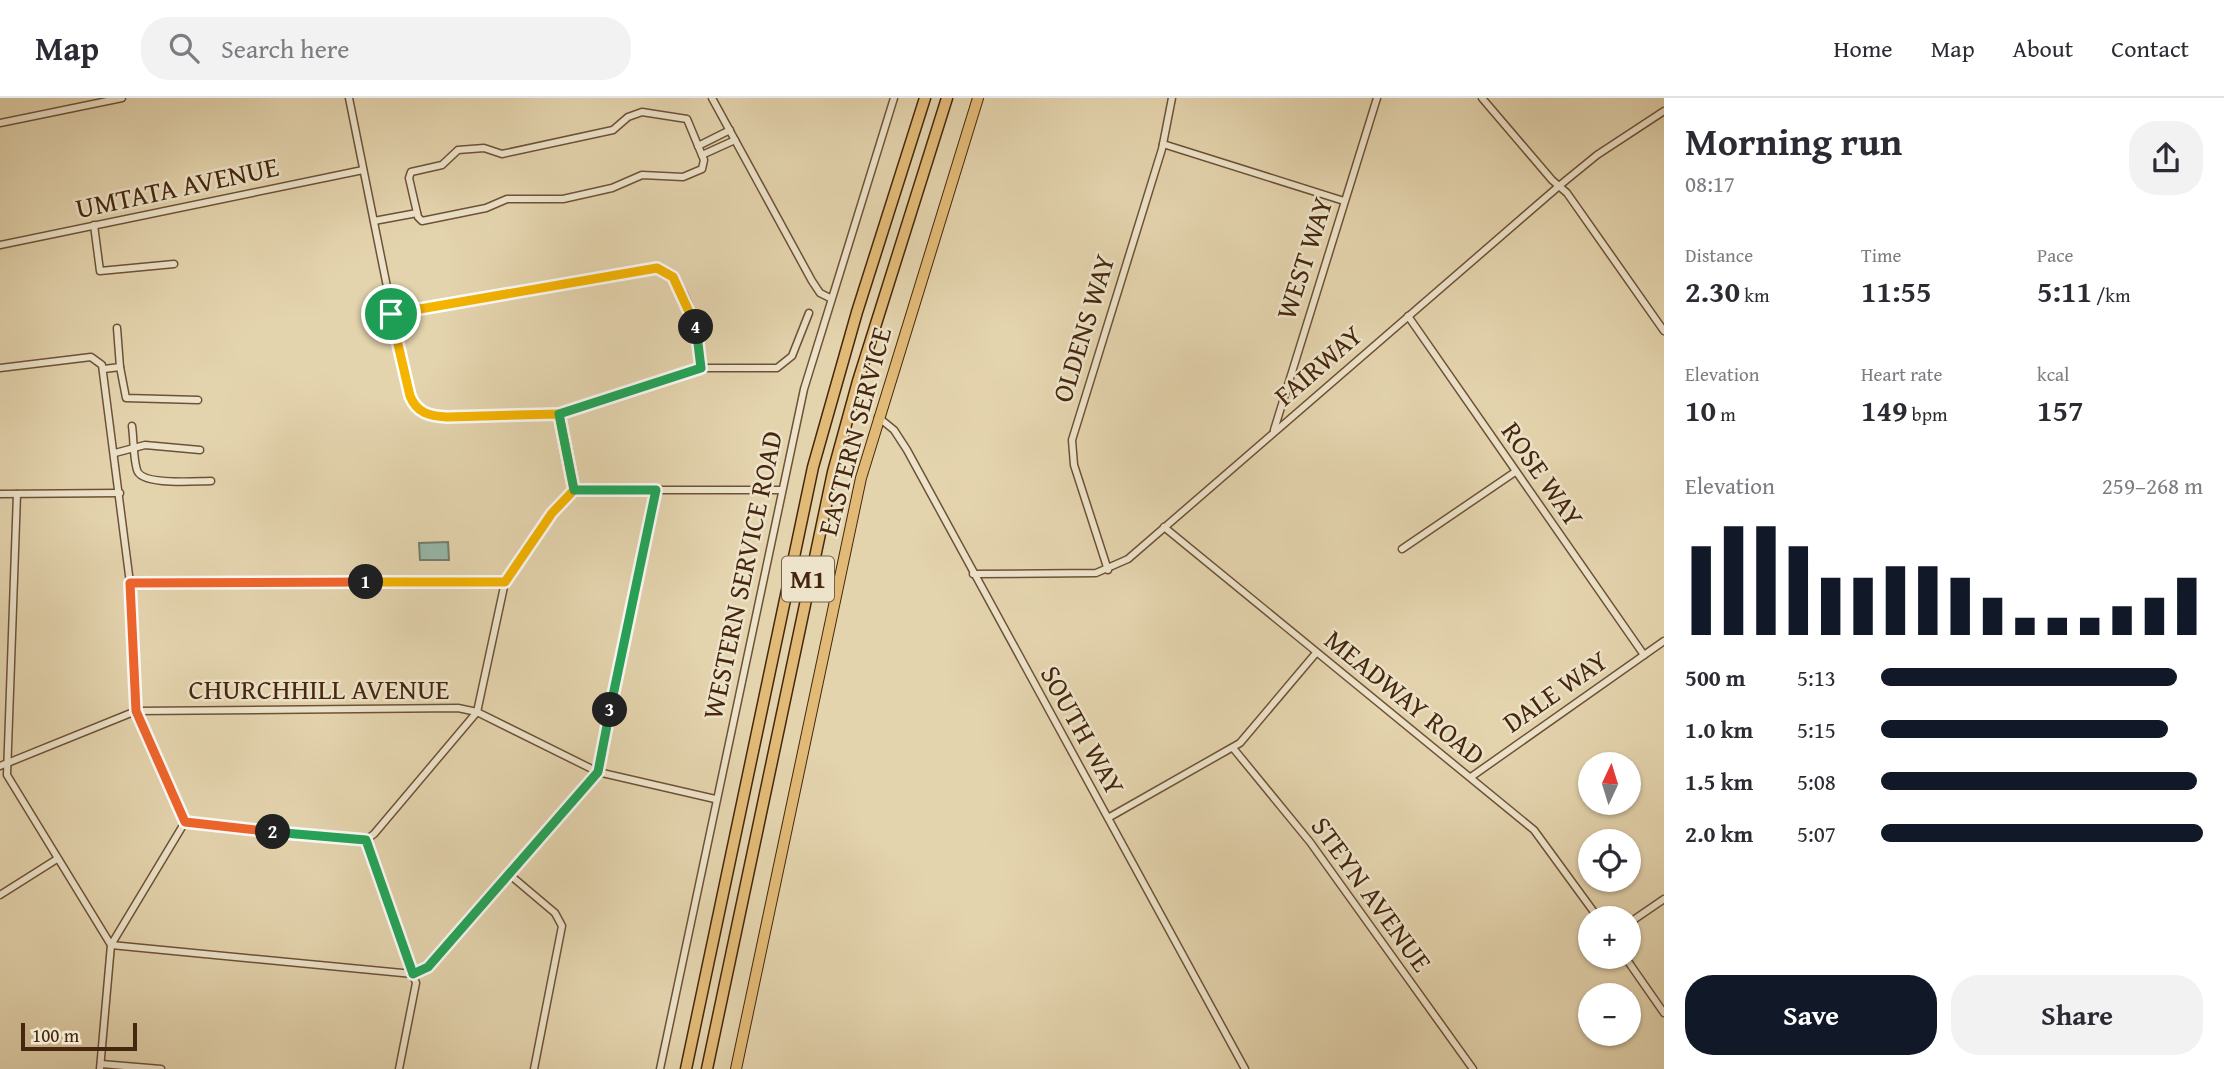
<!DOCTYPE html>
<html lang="en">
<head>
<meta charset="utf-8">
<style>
  body { margin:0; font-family:"Gentium Book Plus",serif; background:#f2f2f3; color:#2b2b33; height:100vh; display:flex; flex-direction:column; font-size:26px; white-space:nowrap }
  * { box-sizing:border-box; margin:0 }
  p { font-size:23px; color:#7c7c81 }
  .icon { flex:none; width:38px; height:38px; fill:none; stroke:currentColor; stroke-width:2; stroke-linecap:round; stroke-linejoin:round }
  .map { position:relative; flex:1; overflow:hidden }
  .details { display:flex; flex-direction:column; background:#fff; width:560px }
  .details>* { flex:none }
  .needle { width:46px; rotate:4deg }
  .buttons { position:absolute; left:1578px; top:654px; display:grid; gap:14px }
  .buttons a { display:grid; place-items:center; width:63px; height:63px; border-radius:50%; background:#fff; box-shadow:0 2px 5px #0004; font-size:35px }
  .scale { position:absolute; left:21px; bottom:18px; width:116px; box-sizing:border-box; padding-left:7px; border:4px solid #46270e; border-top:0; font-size:19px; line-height:24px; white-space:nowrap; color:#46270e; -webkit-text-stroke:5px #ede3ca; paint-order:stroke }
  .pin { position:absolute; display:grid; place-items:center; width:60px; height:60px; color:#fff; margin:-30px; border:4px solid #fff; border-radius:50%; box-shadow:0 2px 7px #0007 }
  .km { position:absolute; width:35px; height:35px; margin:-18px; border-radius:50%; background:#222; color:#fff; font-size:19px; line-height:35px; text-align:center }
  .round { display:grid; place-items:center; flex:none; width:74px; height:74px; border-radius:28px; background:#f2f2f3 }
  .summary { display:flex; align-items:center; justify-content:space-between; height:119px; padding:0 21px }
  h1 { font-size:38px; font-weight:800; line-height:52px }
  .metrics { display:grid; grid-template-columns:repeat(3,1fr); gap:10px; height:119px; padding:7px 21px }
  .metrics div { display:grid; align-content:center }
  .metrics b { font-size:30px; font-weight:800 }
  .metrics small { font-size:19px; font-weight:400 }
  .metrics p { font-size:19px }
  .chart { height:196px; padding:14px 21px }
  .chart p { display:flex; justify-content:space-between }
  .chart svg { width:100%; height:126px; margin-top:7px; stroke:#111827; stroke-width:6 }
  .cta { display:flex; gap:14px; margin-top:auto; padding:14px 21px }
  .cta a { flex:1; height:80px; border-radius:28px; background:#111827; color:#fff; font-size:28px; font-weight:800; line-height:80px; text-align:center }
  .cta a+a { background:#f2f2f3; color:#2b2b33 }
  ul { padding:0 21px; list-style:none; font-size:23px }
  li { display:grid; grid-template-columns:112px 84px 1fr; align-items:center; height:52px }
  li i { height:18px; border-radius:9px; background:#111827 }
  header { display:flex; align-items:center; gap:42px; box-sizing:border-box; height:98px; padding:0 35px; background:#fff; border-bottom:2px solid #e1e1e2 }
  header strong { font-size:33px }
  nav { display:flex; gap:38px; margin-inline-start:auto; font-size:24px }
  .search { width:490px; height:63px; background:#f2f2f3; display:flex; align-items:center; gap:18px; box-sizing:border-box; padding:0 24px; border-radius:28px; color:#7c7c81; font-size:26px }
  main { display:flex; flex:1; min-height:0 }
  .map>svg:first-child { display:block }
</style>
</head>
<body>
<header>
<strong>Map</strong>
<div class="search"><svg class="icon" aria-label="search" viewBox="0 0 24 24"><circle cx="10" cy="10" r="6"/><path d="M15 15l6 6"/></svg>Search here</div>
<nav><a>Home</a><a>Map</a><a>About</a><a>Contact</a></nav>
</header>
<main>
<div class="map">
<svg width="1664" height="971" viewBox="0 0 1664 971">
  <rect width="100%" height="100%" fill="#e4d4ae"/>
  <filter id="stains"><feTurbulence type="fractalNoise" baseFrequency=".00286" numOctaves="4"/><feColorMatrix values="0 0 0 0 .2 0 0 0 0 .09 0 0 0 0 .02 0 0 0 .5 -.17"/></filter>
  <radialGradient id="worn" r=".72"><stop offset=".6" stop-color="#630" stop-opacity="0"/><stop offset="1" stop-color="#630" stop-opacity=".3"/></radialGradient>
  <path fill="#95b8a9" stroke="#757e6b" stroke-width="2" d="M 448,444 L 449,462 L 420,462 L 419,445 Z"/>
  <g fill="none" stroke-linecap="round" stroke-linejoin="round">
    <g stroke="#6e5236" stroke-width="9">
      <g id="minor">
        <path d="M 349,0 L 409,298 L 422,314 L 447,319 L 559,316 L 701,270 L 777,270 L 792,258 L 809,215"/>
        <path d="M 712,0 L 812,183 L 820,195 L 830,200"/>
        <path d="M 1482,0 L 1552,82 L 1567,95 L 1664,233"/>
        <path d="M 642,14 L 687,21 L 704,62 L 702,71 L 683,79 L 642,77 L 612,90 L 563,101 L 507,101 L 486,110 L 422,123 L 418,119 L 409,80 L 411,74 L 442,67 L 458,52 L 484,50 L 502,56 L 613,32 L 628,19 Z"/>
        <path d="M 0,25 L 122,0"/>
        <path d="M 1163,46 L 1344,103"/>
        <path d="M 698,48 L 730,32"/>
        <path d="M 702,57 L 735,42"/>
        <path d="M 374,123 L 417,115"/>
        <path d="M 94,127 L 100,173 L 174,166"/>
        <path d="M 0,147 L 363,72"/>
        <path d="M 391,216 L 657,171 C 689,178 700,242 701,270"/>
        <path d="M 1408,218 L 1644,557"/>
        <path d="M 120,269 L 126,300 L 198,302"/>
        <path d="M 0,270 L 91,259 L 102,267 L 130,485 L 134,605 L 185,724 L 194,727 L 366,742 L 374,736 L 477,614 L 505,484 L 552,415 L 574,392"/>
        <path d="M 104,271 L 120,269 L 117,230"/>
        <path d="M 559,316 L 574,392"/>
        <path d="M 878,319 L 894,332 L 907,352 L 1245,971"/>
        <path d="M 132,328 C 134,342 133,359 137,372 C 141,388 196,383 211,383"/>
        <path d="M 1274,332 L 1377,0"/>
        <path d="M 115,355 L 145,347 L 200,352"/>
        <path d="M 574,392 L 781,392"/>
        <path d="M 0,396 L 120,395"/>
        <path d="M 17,396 L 7,677 L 111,847 L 413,876 L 428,869 L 598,674 L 656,392"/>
        <path d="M 1164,429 L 1534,732 L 1599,821"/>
        <path d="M 1402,451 L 1515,374"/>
        <path d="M 1108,472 L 1074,367 L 1072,342 L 1162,51 L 1172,0"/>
        <path d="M 973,476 L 1096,475 L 1128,461 L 1559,88 L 1597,57 L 1664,13"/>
        <path d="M 130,485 L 505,484"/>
        <path d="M 1233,650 L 1310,744 L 1473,971"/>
        <path d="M 0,668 L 136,613 L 458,610 L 477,614 L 598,674 L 715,701"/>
        <path d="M 1471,679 L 1664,543"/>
        <path d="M 1108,720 L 1240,645 L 1316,555"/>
        <path d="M 366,742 L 416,885 L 399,971"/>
        <path d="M 510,777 L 555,815 L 562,828 L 534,971"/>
        <path d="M 0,797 L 57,761"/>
        <path d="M 1629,825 L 1664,801"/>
        <path d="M 1625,859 L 1664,915"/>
        <path d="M 101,966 L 161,971"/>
        <path d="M 100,971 L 111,847 L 185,724"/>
        <path d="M 660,971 L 804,291 L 894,0"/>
      </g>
    </g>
    <g stroke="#46270e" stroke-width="12">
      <path id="primary" d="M 736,971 L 861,380 L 978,0"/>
    </g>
    <g stroke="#46270e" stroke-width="13">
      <g id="motorway">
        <path d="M 686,971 L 813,369 L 857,214 L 925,0"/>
        <path d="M 707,971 L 833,374 L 858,283 L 947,0"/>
      </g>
    </g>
    <use href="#minor" stroke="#ede3ca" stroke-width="6"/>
    <use href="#primary" stroke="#e2ba77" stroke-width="10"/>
    <use href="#motorway" stroke="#e2ba77" stroke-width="10"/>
  </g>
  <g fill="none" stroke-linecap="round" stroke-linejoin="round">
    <g stroke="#fff" stroke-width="14">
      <path id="split-1" d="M 366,484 L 505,484 L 552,415 L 574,392 L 559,316 L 447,319 C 429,318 417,315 410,298 L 391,216"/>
    </g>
    <g stroke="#fff" stroke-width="14">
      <path id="split-2" d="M 273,734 L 185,724 L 136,613 L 130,485 L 366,484"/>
    </g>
    <g stroke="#fff" stroke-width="14">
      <path id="split-3" d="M 273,734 L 366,742 L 413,876 L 428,869 L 598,674 L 610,612"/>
    </g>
    <g stroke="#fff" stroke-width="14">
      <path id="split-4" d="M 610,612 L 656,392 L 574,392 L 559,316 L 701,270 L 696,229"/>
    </g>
    <g stroke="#fff" stroke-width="14">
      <path id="split-5" d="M 391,216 L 657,170 L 673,179 L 696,229"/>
    </g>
    <use href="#split-1" stroke="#f5b400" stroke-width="9"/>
    <use href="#split-2" stroke="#f0652b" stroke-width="9"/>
    <use href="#split-3" stroke="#22a559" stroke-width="9"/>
    <use href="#split-4" stroke="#22a559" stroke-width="9"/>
    <use href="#split-5" stroke="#f5b400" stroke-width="9"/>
  </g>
  <g text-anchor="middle" stroke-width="5" stroke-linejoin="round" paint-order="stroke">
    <rect fill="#ede3ca" stroke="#785f46" stroke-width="2" x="782" y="458.5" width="52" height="45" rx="5"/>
    <g font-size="26" font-weight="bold" fill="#46270e">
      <text x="808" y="490">M1</text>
    </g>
    <g font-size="28" fill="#46270e" stroke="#ede3ca">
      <text transform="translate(177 89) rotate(-12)" y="10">UMTATA AVENUE</text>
      <text transform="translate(1304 160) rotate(-72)" y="10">WEST WAY</text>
      <text transform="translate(1083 230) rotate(-73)" y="10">OLDENS WAY</text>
      <text transform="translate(1318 267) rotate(-41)" y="10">FAIRWAY</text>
      <text transform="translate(854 333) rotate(-75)" y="10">EASTERN SERVICE</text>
      <text transform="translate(1543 376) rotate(55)" y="10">ROSE WAY</text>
      <text transform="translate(742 477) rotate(-78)" y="10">WESTERN SERVICE ROAD</text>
      <text x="319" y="601">CHURCHHILL AVENUE</text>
      <text transform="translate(1555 593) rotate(-35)" y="10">DALE WAY</text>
      <text transform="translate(1405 599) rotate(39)" y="10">MEADWAY ROAD</text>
      <text transform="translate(1083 632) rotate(61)" y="10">SOUTH WAY</text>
      <text transform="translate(1372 796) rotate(54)" y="10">STEYN AVENUE</text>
    </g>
  </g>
  <rect width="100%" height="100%" filter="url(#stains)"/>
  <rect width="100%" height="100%" fill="url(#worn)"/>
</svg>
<div class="buttons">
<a><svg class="needle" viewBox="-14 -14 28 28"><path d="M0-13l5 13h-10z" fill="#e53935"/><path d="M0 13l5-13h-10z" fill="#7c7c81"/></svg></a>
<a><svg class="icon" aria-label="locate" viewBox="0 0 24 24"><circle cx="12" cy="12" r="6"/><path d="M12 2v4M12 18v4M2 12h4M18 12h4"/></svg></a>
<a>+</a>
<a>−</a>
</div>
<div class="scale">100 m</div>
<div class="pin" style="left:391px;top:216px;background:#1e9e55"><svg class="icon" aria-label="arrive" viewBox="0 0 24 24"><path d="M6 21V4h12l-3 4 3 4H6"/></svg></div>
<b class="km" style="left:366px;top:484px">1</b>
<b class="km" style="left:273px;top:734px">2</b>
<b class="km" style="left:610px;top:612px">3</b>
<b class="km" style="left:696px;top:229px">4</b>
</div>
<section class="details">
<div class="summary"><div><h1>Morning run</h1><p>08:17</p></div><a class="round"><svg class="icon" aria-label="share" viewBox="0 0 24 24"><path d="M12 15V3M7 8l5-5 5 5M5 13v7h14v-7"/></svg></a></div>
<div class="metrics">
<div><p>Distance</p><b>2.30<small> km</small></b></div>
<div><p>Time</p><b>11:55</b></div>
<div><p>Pace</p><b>5:11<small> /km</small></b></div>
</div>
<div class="metrics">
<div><p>Elevation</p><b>10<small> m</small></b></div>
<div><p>Heart rate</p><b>149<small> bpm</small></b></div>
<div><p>kcal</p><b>157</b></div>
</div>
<div class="chart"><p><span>Elevation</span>259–268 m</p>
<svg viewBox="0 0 160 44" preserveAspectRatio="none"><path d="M5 44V13M15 44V6M25 44V6M35 44V13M45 44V24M55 44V24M65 44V20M75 44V20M85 44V24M95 44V31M105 44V38M115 44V38M125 44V38M135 44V34M145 44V31M155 44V24"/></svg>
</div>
<ul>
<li><b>500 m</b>5:13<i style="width:92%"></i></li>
<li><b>1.0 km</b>5:15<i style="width:89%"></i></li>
<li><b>1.5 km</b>5:08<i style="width:98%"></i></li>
<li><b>2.0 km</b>5:07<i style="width:100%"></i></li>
</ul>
<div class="cta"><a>Save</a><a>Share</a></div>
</section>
</main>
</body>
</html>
